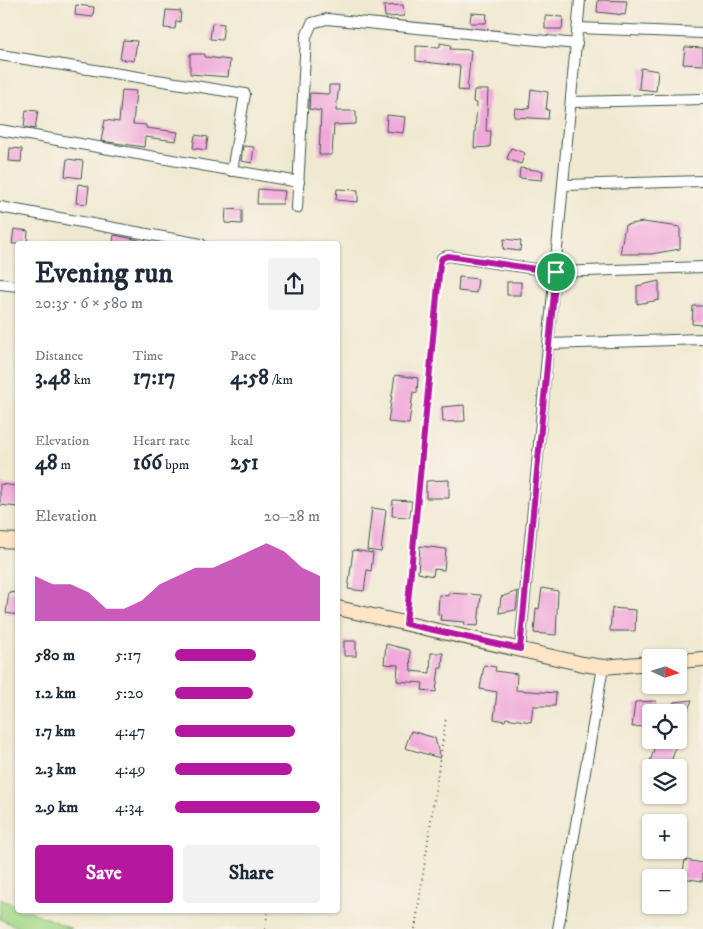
<!DOCTYPE html>
<html lang="en">
<head>
<meta charset="utf-8">
<style>
  body { margin:0; font-family:"IM FELL DW Pica",serif; background:#f2f2f3; color:#1f2937; height:100vh; display:flex; flex-direction:column; font-size:19px; white-space:nowrap }
  * { box-sizing:border-box; margin:0 }
  p { font-size:16px; color:#747a83 }
  .icon { flex:none; width:28px; height:28px; fill:none; stroke:currentColor; stroke-width:2; stroke-linecap:round; stroke-linejoin:round }
  .map { position:relative; flex:1; overflow:hidden }
  .side { position:absolute; left:15px; top:241px; width:325px; height:672px; display:flex; flex-direction:column; background:#fff; border-radius:5px; box-shadow:0 1px 4px #0004 }
  .side>* { flex:none }
  .needle { width:32px; rotate:94deg }
  .controls { position:absolute; left:642px; top:649px; display:grid; gap:10px }
  .controls a { display:grid; place-items:center; width:45px; height:45px; border-radius:5px; background:#fff; box-shadow:0 1px 4px #0004; font-size:25px }
  .pin { position:absolute; display:grid; place-items:center; width:42px; height:42px; color:#fff; margin:-21px; border:2px solid #fff; border-radius:50%; box-shadow:0 1px 5px #0007 }
  .round { display:grid; place-items:center; flex:none; width:52px; height:52px; border-radius:5px; background:#f2f2f3 }
  .overview { display:flex; align-items:center; justify-content:space-between; height:85px; padding:0 20px }
  h1 { font-size:28px; font-weight:700; line-height:38px }
  .stats { display:grid; grid-template-columns:repeat(3,1fr); gap:8px; height:85px; padding:5px 20px }
  .stats div { display:grid; align-content:center }
  .stats b { font-size:21px; font-weight:700 }
  .stats small { font-size:14px; font-weight:400 }
  .stats p { font-size:14px }
  .chart { height:140px; padding:10px 20px }
  .chart p { display:flex; justify-content:space-between }
  .chart svg { width:100%; height:90px; margin-top:5px; fill:#b5179e; opacity:.7 }
  .button { display:flex; gap:10px; margin-top:auto; padding:10px 20px }
  .button a { flex:1; height:58px; border-radius:5px; background:#b5179e; color:#fff; font-size:20px; font-weight:700; line-height:58px; text-align:center }
  .button a+a { background:#f2f2f3; color:#1f2937 }
  ul { padding:0 20px; list-style:none; font-size:16px }
  li { display:grid; grid-template-columns:80px 60px 1fr; align-items:center; height:38px }
  li i { height:12px; border-radius:6px; background:#b5179e }
  .map>svg:first-child { display:block }
</style>
</head>
<body>
<div class="map">
<svg width="703" height="929" viewBox="0 0 703 929">
  <rect width="100%" height="100%" fill="#f7f3e8"/>
  <filter id="ink" filterUnits="userSpaceOnUse"><feTurbulence type="fractalNoise" baseFrequency=".02" numOctaves="2"/><feDisplacementMap in="SourceGraphic" scale="10" xChannelSelector="R" yChannelSelector="G"/><feConvolveMatrix kernelMatrix="1 2 1 2 8 2 1 2 1" color-interpolation-filters="sRGB"/></filter>
  <filter id="wash" filterUnits="userSpaceOnUse"><feTurbulence type="fractalNoise" baseFrequency=".0096" numOctaves="4" result="noise"/><feDisplacementMap in="SourceGraphic" scale="20" xChannelSelector="R" yChannelSelector="G"/><feGaussianBlur stdDeviation="1.12" result="paint"/><feColorMatrix in="noise" values="0 0 0 0 0 0 0 0 0 0 0 0 0 0 0 0 0 1.4 0 .05"/><feComposite in="paint" operator="in"/></filter>
  <g filter="url(#wash)">
    <rect width="100%" height="100%" fill="#f0e9d2"/>
    <path fill="#a4d989" stroke="#628b5e" d="M 0,899 L 17,906 L 18,911 L 30,911 L 72,929 L 22,929 L 0,919 Z"/>
    <g id="blocks">
      <g fill="#f1a7da">
        <path d="M 598,0 L 627,1 L 625,15 L 597,12 Z"/>
        <path d="M 76,5 L 94,7 L 93,17 L 75,15 Z"/>
        <path d="M 403,5 L 404,16 L 385,17 L 384,6 Z"/>
        <path d="M 166,10 L 181,11 L 180,22 L 176,21 L 175,29 L 164,28 Z"/>
        <path d="M 471,13 L 487,14 L 486,23 L 470,23 Z"/>
        <path d="M 545,16 L 563,17 L 562,29 L 545,29 Z"/>
        <path d="M 212,23 L 224,24 L 222,40 L 210,39 Z"/>
        <path d="M 123,40 L 137,41 L 134,61 L 120,59 Z"/>
        <path d="M 440,43 L 451,45 L 450,49 L 471,50 L 467,91 L 458,90 L 460,66 L 416,61 L 416,46 L 440,47 Z"/>
        <path d="M 685,47 L 703,48 L 703,65 L 683,64 Z"/>
        <path d="M 190,54 L 205,54 L 205,57 L 230,60 L 228,77 L 190,74 Z"/>
        <path d="M 641,68 L 658,71 L 656,91 L 639,89 Z"/>
        <path d="M 329,85 L 339,85 L 336,111 L 356,111 L 356,124 L 334,125 L 332,155 L 319,155 L 321,111 L 309,109 L 310,93 L 329,94 Z"/>
        <path d="M 531,89 L 548,92 L 546,110 L 549,110 L 548,119 L 514,117 L 515,108 L 529,109 Z"/>
        <path d="M 122,90 L 136,91 L 133,124 L 146,125 L 146,128 L 178,132 L 176,141 L 145,137 L 144,147 L 101,141 L 105,120 L 119,122 Z"/>
        <path d="M 474,90 L 488,90 L 486,131 L 491,131 L 490,147 L 474,148 L 477,103 L 473,102 Z"/>
        <path d="M 26,110 L 38,111 L 35,129 L 24,127 Z"/>
        <path d="M 387,115 L 405,117 L 403,133 L 386,131 Z"/>
        <path d="M 195,135 L 208,137 L 206,150 L 193,148 Z"/>
        <path d="M 243,146 L 254,147 L 252,163 L 241,161 Z"/>
        <path d="M 10,148 L 22,149 L 21,162 L 9,161 Z"/>
        <path d="M 511,148 L 525,153 L 521,164 L 507,159 Z"/>
        <path d="M 67,159 L 83,161 L 81,178 L 65,176 Z"/>
        <path d="M 520,168 L 543,171 L 542,180 L 519,178 Z"/>
        <path d="M 78,184 L 89,186 L 87,204 L 76,203 Z"/>
        <path d="M 258,189 L 285,191 L 283,204 L 257,204 Z"/>
        <path d="M 337,189 L 358,190 L 358,202 L 336,200 Z"/>
        <path d="M 226,209 L 242,210 L 242,224 L 225,223 Z"/>
        <path d="M 643,222 L 680,227 L 680,249 L 651,254 L 620,254 L 625,225 Z"/>
        <path d="M 14,229 L 28,231 L 27,244 L 12,244 Z"/>
        <path d="M 114,235 L 139,240 L 139,244 L 113,244 Z"/>
        <path d="M 504,239 L 521,241 L 520,251 L 503,249 Z"/>
        <path d="M 459,277 L 478,279 L 476,293 L 458,291 Z"/>
        <path d="M 659,281 L 659,300 L 637,304 L 637,286 Z"/>
        <rect x="507" y="282" width="14" height="13"/>
        <path d="M 693,306 L 703,306 L 703,325 L 692,324 Z"/>
        <path d="M 395,375 L 418,378 L 417,393 L 413,392 L 409,424 L 388,422 Z"/>
        <path d="M 464,405 L 465,421 L 443,422 L 442,407 Z"/>
        <path d="M 449,480 L 449,498 L 426,498 L 426,481 Z"/>
        <path d="M 0,484 L 18,486 L 18,507 L 0,505 Z"/>
        <path d="M 393,500 L 412,501 L 410,517 L 392,516 Z"/>
        <path d="M 372,508 L 386,510 L 381,552 L 367,550 Z"/>
        <path d="M 420,546 L 446,549 L 444,570 L 434,569 L 433,576 L 418,573 Z"/>
        <path d="M 353,550 L 373,553 L 371,571 L 367,570 L 364,591 L 348,589 Z"/>
        <path d="M 542,588 L 558,591 L 556,635 L 534,633 L 536,608 L 539,609 Z"/>
        <path d="M 518,591 L 516,610 L 499,613 L 501,597 Z"/>
        <path d="M 9,592 L 18,593 L 18,615 L 6,613 Z"/>
        <path d="M 448,593 L 481,595 L 478,626 L 464,625 L 465,622 L 440,620 L 441,615 L 438,614 L 439,595 L 448,596 Z"/>
        <path d="M 612,608 L 636,610 L 635,631 L 610,631 Z"/>
        <rect x="344" y="641" width="12" height="15"/>
        <path d="M 386,644 L 410,650 L 411,671 L 430,673 L 431,653 L 443,653 L 442,668 L 439,668 L 436,692 L 422,690 L 423,683 L 397,681 L 398,665 L 384,664 Z"/>
        <path d="M 484,665 L 496,667 L 495,671 L 517,674 L 516,690 L 556,693 L 555,706 L 533,706 L 531,722 L 506,718 L 505,721 L 494,719 L 497,692 L 480,689 Z"/>
        <path d="M 692,700 L 679,732 L 679,712 L 669,712 L 674,702 Z"/>
        <path d="M 656,701 L 657,712 L 651,712 L 651,726 L 632,727 L 635,702 Z"/>
        <path d="M 411,731 L 435,738 L 440,758 L 405,748 Z"/>
        <path d="M 657,740 L 677,740 L 670,768 L 648,768 Z"/>
        <path d="M 685,860 L 703,863 L 703,881 L 682,878 Z"/>
      </g>
    </g>
  </g>
  <g filter="url(#ink)">
    <use href="#blocks" fill-opacity="0" stroke="#3e574c" stroke-width="1"/>
    <g fill="none" stroke-linecap="round" stroke-linejoin="round">
      <g stroke="#3e574c" stroke-width="12">
        <g id="minor">
          <path d="M 578,28 L 703,33"/>
          <path d="M 0,55 L 245,94 L 232,171"/>
          <path d="M 571,102 L 703,99"/>
          <path d="M 0,130 L 299,182"/>
          <path d="M 565,185 L 703,181"/>
          <path d="M 0,207 L 201,244"/>
          <path d="M 297,208 L 306,37 L 312,23 L 327,19 L 577,44"/>
          <path d="M 442,258 L 448,256 L 556,272 L 703,267"/>
          <path d="M 0,284 L 18,286"/>
          <path d="M 549,344 L 703,339"/>
          <path d="M 520,649 L 580,0"/>
          <path d="M 558,929 L 603,667"/>
        </g>
      </g>
      <g stroke="#3e574c" stroke-width="16">
        <g id="secondary">
          <path d="M 0,540 L 18,541"/>
          <path d="M 338,608 L 583,664 L 603,667 L 651,663"/>
          <path d="M 679,661 L 703,659"/>
        </g>
      </g>
      <g stroke="#3e574c" stroke-width="2" stroke-dasharray="1 4" stroke-linecap="butt">
        <path d="M 408,611 L 439,267"/>
        <path d="M 265,929 L 268,911"/>
        <path d="M 415,929 L 446,718"/>
      </g>
      <use href="#minor" stroke="#fff" stroke-width="10"/>
      <use href="#secondary" stroke="#fde5c5" stroke-width="14"/>
    </g>
  </g>
  <g fill="none" stroke-linecap="round" stroke-linejoin="round" filter="url(#ink)">
    <g stroke="#fff" stroke-width="10">
      <path id="route" d="M 448,256 L 556,272 L 520,649 L 406,624 L 440,264 L 442,258 Z"/>
    </g>
    <use href="#route" stroke="#b5179e" stroke-width="6"/>
  </g>
</svg>
<div class="controls">
<a><svg class="needle" viewBox="-14 -14 28 28"><path d="M0-13l5 13h-10z" fill="#e53935"/><path d="M0 13l5-13h-10z" fill="#747a83"/></svg></a>
<a><svg class="icon" aria-label="locate" viewBox="0 0 24 24"><circle cx="12" cy="12" r="6"/><path d="M12 2v4M12 18v4M2 12h4M18 12h4"/></svg></a>
<a><svg class="icon" aria-label="layers" viewBox="0 0 24 24"><path d="M12 4l9 5-9 5-9-5zM3 14l9 5 9-5"/></svg></a>
<a>+</a>
<a>−</a>
</div>
<div class="pin" style="left:556px;top:272px;background:#1e9e55"><svg class="icon" aria-label="arrive" viewBox="0 0 24 24"><path d="M6 21V4h12l-3 4 3 4H6"/></svg></div>
<section class="side">
<div class="overview"><div><h1>Evening run</h1><p>20:35 · 6 × 580 m</p></div><a class="round"><svg class="icon" aria-label="share" viewBox="0 0 24 24"><path d="M12 15V3M7 8l5-5 5 5M5 13v7h14v-7"/></svg></a></div>
<div class="stats">
<div><p>Distance</p><b>3.48<small> km</small></b></div>
<div><p>Time</p><b>17:17</b></div>
<div><p>Pace</p><b>4:58<small> /km</small></b></div>
</div>
<div class="stats">
<div><p>Elevation</p><b>48<small> m</small></b></div>
<div><p>Heart rate</p><b>166<small> bpm</small></b></div>
<div><p>kcal</p><b>251</b></div>
</div>
<div class="chart"><p><span>Elevation</span>20–28 m</p>
<svg viewBox="0 0 160 44" preserveAspectRatio="none"><path d="M0 44V22L10 26L20 26L30 30L40 38L50 38L60 34L70 26L80 22L90 18L100 18L110 14L120 10L130 6L140 10L150 18L160 22V44z"/></svg>
</div>
<ul>
<li><b>580 m</b>5:17<i style="width:56%"></i></li>
<li><b>1.2 km</b>5:20<i style="width:54%"></i></li>
<li><b>1.7 km</b>4:47<i style="width:83%"></i></li>
<li><b>2.3 km</b>4:49<i style="width:81%"></i></li>
<li><b>2.9 km</b>4:34<i style="width:100%"></i></li>
</ul>
<div class="button"><a>Save</a><a>Share</a></div>
</section>
</div>
</body>
</html>
